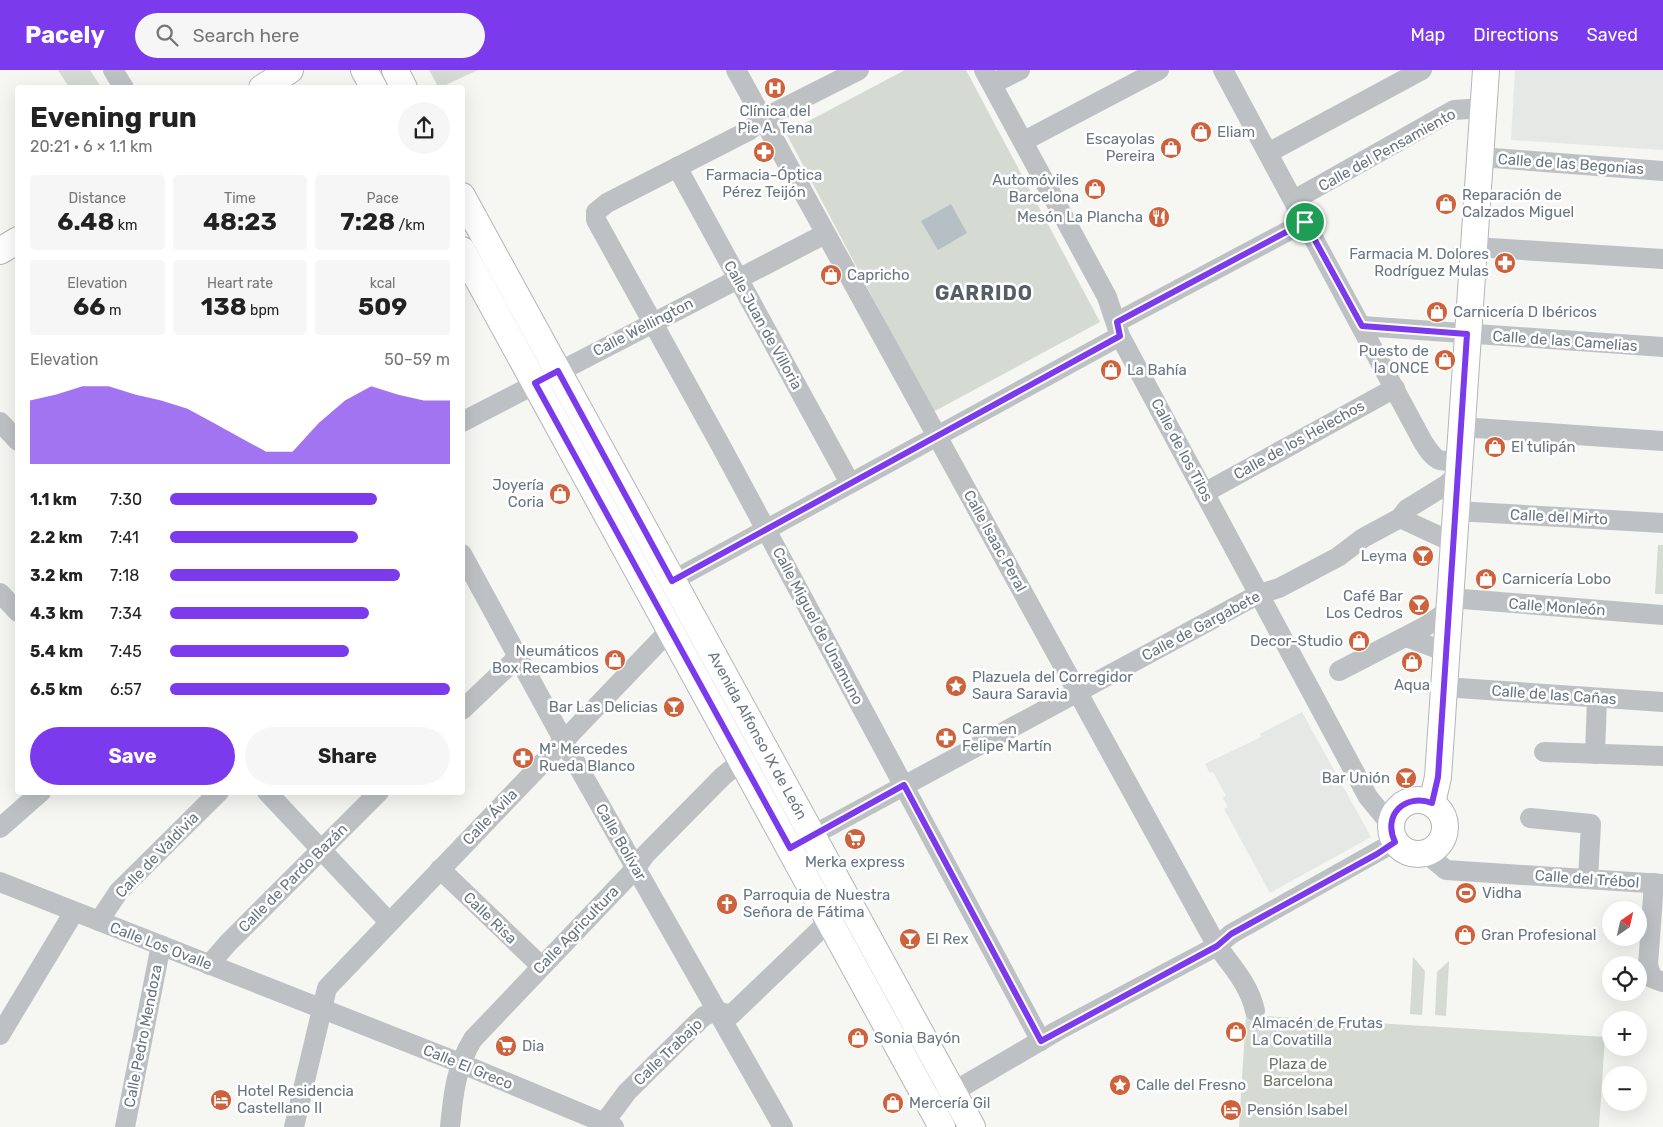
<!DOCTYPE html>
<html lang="en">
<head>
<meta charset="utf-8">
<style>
  body { margin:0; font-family:Rubik,sans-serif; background:#f6f6f6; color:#222; height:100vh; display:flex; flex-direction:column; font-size:19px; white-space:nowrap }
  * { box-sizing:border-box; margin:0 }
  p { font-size:16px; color:#767676 }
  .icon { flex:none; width:28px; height:28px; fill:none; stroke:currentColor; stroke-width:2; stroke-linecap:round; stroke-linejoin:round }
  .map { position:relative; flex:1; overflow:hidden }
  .drawer { position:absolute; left:15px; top:15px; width:450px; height:710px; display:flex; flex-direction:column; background:#fff; border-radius:5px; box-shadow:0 5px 20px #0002 }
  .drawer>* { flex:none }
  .needle { width:32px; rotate:34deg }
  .buttons { position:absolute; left:1602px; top:831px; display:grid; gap:10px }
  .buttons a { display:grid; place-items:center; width:45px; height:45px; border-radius:50%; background:#fff; box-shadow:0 5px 20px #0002; font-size:25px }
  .pin { position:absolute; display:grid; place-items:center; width:42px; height:42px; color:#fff; margin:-21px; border:2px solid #fff; border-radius:50%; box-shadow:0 1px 5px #0007 }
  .round { display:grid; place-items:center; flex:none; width:52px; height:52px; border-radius:26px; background:#f6f6f6 }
  .headline { display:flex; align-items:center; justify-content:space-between; height:85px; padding:0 15px }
  h1 { font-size:28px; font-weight:700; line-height:38px }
  .figures { display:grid; grid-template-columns:repeat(3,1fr); gap:8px; height:85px; padding:5px 15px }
  .figures div { display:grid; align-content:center; border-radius:5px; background:#f6f6f6; text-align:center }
  .figures b { font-size:25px; font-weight:700 }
  .figures small { font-size:14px; font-weight:400 }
  .figures p { font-size:14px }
  .chart { height:140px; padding:10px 15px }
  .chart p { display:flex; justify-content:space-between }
  .chart svg { width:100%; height:90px; margin-top:5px; fill:#7c3aed; opacity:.7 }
  .primary-button { display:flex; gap:10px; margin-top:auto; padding:10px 15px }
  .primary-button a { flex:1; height:58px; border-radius:30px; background:#7c3aed; color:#fff; font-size:20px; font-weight:700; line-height:58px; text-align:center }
  .primary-button a+a { background:#f6f6f6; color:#222 }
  ul { padding:0 15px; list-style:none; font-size:16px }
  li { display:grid; grid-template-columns:80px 60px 1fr; align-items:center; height:38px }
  li i { height:12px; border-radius:6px; background:#7c3aed }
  header { display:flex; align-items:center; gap:30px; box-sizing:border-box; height:70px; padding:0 25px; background:#7c3aed; color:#fff }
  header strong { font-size:24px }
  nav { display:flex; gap:28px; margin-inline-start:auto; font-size:18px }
  .search { width:350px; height:45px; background:#f6f6f6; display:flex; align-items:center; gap:12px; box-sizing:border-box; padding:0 18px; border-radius:28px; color:#767676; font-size:19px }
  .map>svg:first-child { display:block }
</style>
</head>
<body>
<header>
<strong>Pacely</strong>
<div class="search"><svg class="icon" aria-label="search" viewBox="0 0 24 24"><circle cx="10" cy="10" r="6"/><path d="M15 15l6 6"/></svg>Search here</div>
<nav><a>Map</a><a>Directions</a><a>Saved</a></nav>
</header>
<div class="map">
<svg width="1663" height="1057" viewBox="0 0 1663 1057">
  <rect width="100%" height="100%" fill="#f6f6f3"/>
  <g fill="#e6e8e6">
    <path d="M 1515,0 L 1663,0 L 1663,80 L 1511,70 Z"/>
    <path d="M 1302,642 L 1371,767 L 1270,823 L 1224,739 L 1228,737 L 1223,728 L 1226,726 L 1213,702 L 1210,703 L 1205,694 L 1261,667 L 1260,664 Z"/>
  </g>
  <g fill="#d5dad3">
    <path d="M 58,0 L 90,0 L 101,17 L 69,17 Z"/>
    <path d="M 429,0 L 478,0 L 439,18 Z"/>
    <path d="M 905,0 L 966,0 L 1100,252 L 933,342 L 786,63 Z"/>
    <path d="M 1658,475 L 1663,475 L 1663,524 L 1655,524 Z"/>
    <path d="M 1413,887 L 1425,901 L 1422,945 L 1410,944 Z"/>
    <path d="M 1449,891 L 1446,946 L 1435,945 L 1437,902 Z"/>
    <path d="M 1246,945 L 1605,967 L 1599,1057 L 1239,1057 Z"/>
  </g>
  <path fill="#b6c0c4" d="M 951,134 L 967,163 L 938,180 L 921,151 Z"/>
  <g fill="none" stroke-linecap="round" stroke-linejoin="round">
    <g stroke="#b2b5b9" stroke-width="28">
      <g id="major">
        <path d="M 364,0 L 374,18"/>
        <path d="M 395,0 L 404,18"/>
        <path d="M 262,18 L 290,0"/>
        <path id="s1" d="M 462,126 L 972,1057"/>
        <path d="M 462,180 L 942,1057"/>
        <path d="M 0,181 L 18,170"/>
        <circle cx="1418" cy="757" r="27"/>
        <path d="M 1432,733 L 1438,707 L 1486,0"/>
      </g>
    </g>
    <g stroke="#bec1c4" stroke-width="20">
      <path d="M 113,0 L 124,18"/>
      <path d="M 736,0 L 1217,876 C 1232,896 1250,916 1255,941"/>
      <path d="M 859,0 L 762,49 L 750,60 L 607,133 L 596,142 L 596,150 L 721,376 L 1041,971"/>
      <path d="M 984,0 L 1107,227 L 1120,266 L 1368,727 L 1391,755"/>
      <path d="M 1223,0 L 1423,372 C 1434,389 1439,396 1459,387"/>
      <path d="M 992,14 L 1020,0"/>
      <path d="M 1024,71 L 1159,0"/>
      <path d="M 1268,83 L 1422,0"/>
      <path d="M 1480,87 L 1663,101"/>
      <path d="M 677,97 L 850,413"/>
      <path d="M 1294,130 L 1454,40 L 1483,38"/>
      <path d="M 1475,177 L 1663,189"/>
      <path d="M 1117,252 L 1305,152"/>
      <path d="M 1362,256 L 1663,277"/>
      <path d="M 0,352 L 18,371"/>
      <path d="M 462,352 L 825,164"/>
      <path d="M 1461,357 L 1663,371"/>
      <path d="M 1204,423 L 1395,318"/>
      <path d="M 1456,441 L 1663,453"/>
      <path d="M 1400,448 L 1454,473"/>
      <path d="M 462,484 L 572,686 L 783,1057"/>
      <path d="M 661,517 L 1120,266"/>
      <path d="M 0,523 L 18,542"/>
      <path d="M 1450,528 L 1663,545"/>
      <path d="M 1406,567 L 1446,582"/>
      <path d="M 1339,601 L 1426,556 L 1449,540"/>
      <path d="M 1444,617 L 1663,632"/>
      <path d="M 462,640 L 518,587"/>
      <path d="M 1544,682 L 1663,686"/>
      <path d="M 1595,684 L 1597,629"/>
      <path d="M 267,722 L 389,852"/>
      <path d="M 1530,748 L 1591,754 L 1588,809"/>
      <path d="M 0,758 L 41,722"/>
      <path d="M 800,772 L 1259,524 L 1279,518 L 1338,487 L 1363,468 L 1400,448 L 1407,439 L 1446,415 L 1458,404"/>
      <path d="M 1430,782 L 1434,790 L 1446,800 L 1663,814"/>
      <path d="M 440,799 L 541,896"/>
      <path d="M 0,812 L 460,993 L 614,1057"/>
      <path d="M 1654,813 L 1648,895 L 1652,908 L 1663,912"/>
      <path d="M 99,851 L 119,821 L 219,722"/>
      <path d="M 209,895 L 228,873 L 379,722"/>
      <path d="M 0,965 L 74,842"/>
      <path d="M 941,1029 L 1057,961 L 1217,876 L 1231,864 L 1395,772"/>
      <path d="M 604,1053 L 627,1022 L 704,946 L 716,941 L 731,945 L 829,851"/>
      <path d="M 125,1057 L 161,875"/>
      <path d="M 294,1057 L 327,918 L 669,561"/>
      <path d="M 450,1057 C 453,1026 456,996 473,969 L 636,798 L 645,785 L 723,706 L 742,691"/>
    </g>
    <use href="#major" stroke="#fff" stroke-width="26"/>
  </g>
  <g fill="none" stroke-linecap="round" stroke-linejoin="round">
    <g stroke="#fff" stroke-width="10">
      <path id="route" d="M 1305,152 L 1362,256 L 1467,264 L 1438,707 L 1432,733 C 1405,723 1382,745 1395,772 L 1377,784 L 1231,864 L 1217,876 L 1041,971 L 904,715 L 790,778 L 535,313 L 558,301 L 672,511 L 1120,266 L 1117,252 Z"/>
    </g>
    <use href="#route" stroke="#7c3aed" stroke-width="6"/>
  </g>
  <defs>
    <g id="hospital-disc" transform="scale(1.125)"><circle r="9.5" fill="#cd623c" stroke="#fff"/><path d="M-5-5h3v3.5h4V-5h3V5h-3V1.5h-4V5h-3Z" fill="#fff"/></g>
    <g id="shop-disc" transform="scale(1.125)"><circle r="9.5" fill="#cd623c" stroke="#fff"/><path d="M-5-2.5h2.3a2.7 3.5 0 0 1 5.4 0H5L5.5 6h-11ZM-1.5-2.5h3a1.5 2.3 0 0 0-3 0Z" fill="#fff"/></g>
    <g id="pharmacy-disc" transform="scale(1.125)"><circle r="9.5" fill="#cd623c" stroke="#fff"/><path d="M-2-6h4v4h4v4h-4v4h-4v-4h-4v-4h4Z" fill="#fff"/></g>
    <g id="restaurant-disc" transform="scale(1.125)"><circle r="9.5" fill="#cd623c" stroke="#fff"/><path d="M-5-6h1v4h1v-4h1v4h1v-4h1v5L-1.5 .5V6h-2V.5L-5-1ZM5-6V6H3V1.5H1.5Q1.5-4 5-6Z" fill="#fff"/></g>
    <g id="bar-disc" transform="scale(1.125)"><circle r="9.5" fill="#cd623c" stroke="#fff"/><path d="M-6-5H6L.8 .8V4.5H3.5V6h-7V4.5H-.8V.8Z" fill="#fff"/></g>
    <g id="sight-disc" transform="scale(1.125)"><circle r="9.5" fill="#cd623c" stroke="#fff"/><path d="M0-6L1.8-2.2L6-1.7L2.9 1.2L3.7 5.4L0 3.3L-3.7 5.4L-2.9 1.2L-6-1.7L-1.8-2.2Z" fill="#fff"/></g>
    <g id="supermarket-disc" transform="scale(1.125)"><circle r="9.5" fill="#cd623c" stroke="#fff"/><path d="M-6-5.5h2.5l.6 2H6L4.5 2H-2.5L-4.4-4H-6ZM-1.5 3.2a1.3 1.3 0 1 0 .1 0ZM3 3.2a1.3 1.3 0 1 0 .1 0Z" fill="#fff"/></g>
    <g id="stadium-disc" transform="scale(1.125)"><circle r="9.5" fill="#cd623c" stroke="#fff"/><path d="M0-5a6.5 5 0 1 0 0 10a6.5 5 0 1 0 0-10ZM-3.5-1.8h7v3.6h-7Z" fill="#fff"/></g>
    <g id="church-disc" transform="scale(1.125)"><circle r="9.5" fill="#cd623c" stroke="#fff"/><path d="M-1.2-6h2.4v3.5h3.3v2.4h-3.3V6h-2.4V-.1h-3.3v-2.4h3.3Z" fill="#fff"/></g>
    <g id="hotel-disc" transform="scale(1.125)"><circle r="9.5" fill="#cd623c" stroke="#fff"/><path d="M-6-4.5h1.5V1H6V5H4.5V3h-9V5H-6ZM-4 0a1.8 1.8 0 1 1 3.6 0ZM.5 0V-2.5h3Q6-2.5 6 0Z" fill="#fff"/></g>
  </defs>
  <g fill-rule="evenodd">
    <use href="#hospital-disc" x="775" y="18"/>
    <use href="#shop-disc" x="1201" y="62"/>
    <use href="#shop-disc" x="1171" y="78"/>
    <use href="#pharmacy-disc" x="764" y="82"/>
    <use href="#shop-disc" x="1095" y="119"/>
    <use href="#shop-disc" x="1446" y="134"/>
    <use href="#restaurant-disc" x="1159" y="147"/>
    <use href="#pharmacy-disc" x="1505" y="193"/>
    <use href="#shop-disc" x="831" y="205"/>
    <use href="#shop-disc" x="1437" y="242"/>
    <use href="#shop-disc" x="1445" y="290"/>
    <use href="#shop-disc" x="1111" y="300"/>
    <use href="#shop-disc" x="1495" y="377"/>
    <use href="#shop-disc" x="560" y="424"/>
    <use href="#bar-disc" x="1423" y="486"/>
    <use href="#shop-disc" x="1486" y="509"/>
    <use href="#bar-disc" x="1419" y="535"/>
    <use href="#shop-disc" x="1359" y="571"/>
    <use href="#shop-disc" x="615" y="590"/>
    <use href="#shop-disc" x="1412" y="592"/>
    <use href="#sight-disc" x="956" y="616"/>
    <use href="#bar-disc" x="674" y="637"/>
    <use href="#pharmacy-disc" x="946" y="668"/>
    <use href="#pharmacy-disc" x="523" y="688"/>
    <use href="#bar-disc" x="1406" y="708"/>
    <use href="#supermarket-disc" x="855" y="769"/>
    <use href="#stadium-disc" x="1466" y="823"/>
    <use href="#church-disc" x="727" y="834"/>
    <use href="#shop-disc" x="1465" y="865"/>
    <use href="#bar-disc" x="910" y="869"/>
    <use href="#shop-disc" x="1236" y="962"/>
    <use href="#shop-disc" x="858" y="968"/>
    <use href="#supermarket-disc" x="506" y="976"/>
    <use href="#sight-disc" x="1120" y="1015"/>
    <use href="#hotel-disc" x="221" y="1030"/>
    <use href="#shop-disc" x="893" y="1033"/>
    <use href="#hotel-disc" x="1231" y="1040"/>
  </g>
  <g text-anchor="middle" stroke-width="5" stroke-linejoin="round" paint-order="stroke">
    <g font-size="15" fill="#697580" stroke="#fff" text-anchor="start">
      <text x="775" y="46" text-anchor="middle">Clínica del<tspan x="775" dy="17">Pie A. Tena</tspan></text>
      <text x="1217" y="67">Eliam</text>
      <text x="1155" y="74" text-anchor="end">Escayolas<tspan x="1155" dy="17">Pereira</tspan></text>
      <text x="764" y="110" text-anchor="middle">Farmacia-Óptica<tspan x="764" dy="17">Pérez Teijón</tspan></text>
      <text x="1079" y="115" text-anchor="end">Automóviles<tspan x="1079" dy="17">Barcelona</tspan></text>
      <text x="1462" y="130">Reparación de<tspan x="1462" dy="17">Calzados Miguel</tspan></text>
      <text x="1143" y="152" text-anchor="end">Mesón La Plancha</text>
      <text x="1489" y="189" text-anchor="end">Farmacia M. Dolores<tspan x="1489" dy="17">Rodríguez Mulas</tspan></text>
      <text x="847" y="210">Capricho</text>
      <text x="1453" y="247">Carnicería D Ibéricos</text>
      <text x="1429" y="286" text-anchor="end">Puesto de<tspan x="1429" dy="17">la ONCE</tspan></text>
      <text x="1127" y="305">La Bahía</text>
      <text x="1511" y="382">El tulipán</text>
      <text x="544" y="420" text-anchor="end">Joyería<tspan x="544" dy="17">Coria</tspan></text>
      <text x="1407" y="491" text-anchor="end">Leyma</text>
      <text x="1502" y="514">Carnicería Lobo</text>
      <text x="1403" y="531" text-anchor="end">Café Bar<tspan x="1403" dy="17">Los Cedros</tspan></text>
      <text x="1343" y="576" text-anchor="end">Decor-Studio</text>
      <text x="599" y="586" text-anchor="end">Neumáticos<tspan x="599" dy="17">Box Recambios</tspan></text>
      <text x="972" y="612">Plazuela del Corregidor<tspan x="972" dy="17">Saura Saravia</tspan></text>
      <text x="1412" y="620" text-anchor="middle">Aqua</text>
      <text x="658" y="642" text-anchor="end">Bar Las Delicias</text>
      <text x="962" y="664">Carmen<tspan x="962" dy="17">Felipe Martín</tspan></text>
      <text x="539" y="684">Mª Mercedes<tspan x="539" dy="17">Rueda Blanco</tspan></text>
      <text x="1390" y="713" text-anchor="end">Bar Unión</text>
      <text x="855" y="797" text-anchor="middle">Merka express</text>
      <text x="1482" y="828">Vidha</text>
      <text x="743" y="830">Parroquia de Nuestra<tspan x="743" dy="17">Señora de Fátima</tspan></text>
      <text x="1481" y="870">Gran Profesional</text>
      <text x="926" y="874">El Rex</text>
      <text x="1252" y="958">Almacén de Frutas<tspan x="1252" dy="17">La Covatilla</tspan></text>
      <text x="874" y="973">Sonia Bayón</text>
      <text x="522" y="981">Dia</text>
      <text x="1136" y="1020">Calle del Fresno</text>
      <text x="237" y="1026">Hotel Residencia<tspan x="237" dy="17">Castellano II</tspan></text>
      <text x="909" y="1038">Mercería Gil</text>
      <text x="1247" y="1045">Pensión Isabel</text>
    </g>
    <g font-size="15" fill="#697580" stroke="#fff">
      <text transform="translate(1387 80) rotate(-29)" y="5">Calle del Pensamiento</text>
      <text transform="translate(1571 94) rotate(4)" y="5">Calle de las Begonias</text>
      <text transform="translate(763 255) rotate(61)" y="5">Calle Juan de Villoria</text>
      <text transform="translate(643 257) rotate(-27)" y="5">Calle Wellington</text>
      <text transform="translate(1565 271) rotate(4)" y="5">Calle de las Camelias</text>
      <text transform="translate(1299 370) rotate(-29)" y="5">Calle de los Helechos</text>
      <text transform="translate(1182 380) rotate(62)" y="5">Calle de los Tilos</text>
      <text transform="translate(1559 447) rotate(3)" y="5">Calle del Mirto</text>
      <text transform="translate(995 471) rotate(61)" y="5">Calle Isaac Peral</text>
      <text transform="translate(1557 537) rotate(4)" y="5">Calle Monleón</text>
      <text transform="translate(818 556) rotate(62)" y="5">Calle Miguel de Unamuno</text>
      <text transform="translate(1201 556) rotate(-28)" y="5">Calle de Gargabete</text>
      <text transform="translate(1554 625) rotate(4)" y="5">Calle de las Cañas</text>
      <text dy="5" stroke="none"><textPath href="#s1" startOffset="615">Avenida Alfonso IX de León</textPath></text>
      <text transform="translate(490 747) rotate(-46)" y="5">Calle Ávila</text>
      <text transform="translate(621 772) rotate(60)" y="5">Calle Bolívar</text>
      <text transform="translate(157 785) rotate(-46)" y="5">Calle de Valdivia</text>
      <text transform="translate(293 808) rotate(-45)" y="5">Calle de Pardo Bazán</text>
      <text transform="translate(1587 809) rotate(4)" y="5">Calle del Trébol</text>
      <text transform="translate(490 848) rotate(44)" y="5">Calle Risa</text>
      <text transform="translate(576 860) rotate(-46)" y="5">Calle Agricultura</text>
      <text transform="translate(161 876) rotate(21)" y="5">Calle Los Ovalle</text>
      <text transform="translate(143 966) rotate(-79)" y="5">Calle Pedro Mendoza</text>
      <text transform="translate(668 982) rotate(-44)" y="5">Calle Trabajo</text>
      <text transform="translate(468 997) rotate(22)" y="5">Calle El Greco</text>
    </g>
    <g font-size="15" fill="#6a7867" stroke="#fff">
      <text x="1298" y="999">Plaza de<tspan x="1298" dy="17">Barcelona</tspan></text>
    </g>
    <g font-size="20" font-weight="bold" letter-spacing="1" fill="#565e66" stroke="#fff">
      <text x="984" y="230">GARRIDO</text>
    </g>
  </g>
</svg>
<div class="buttons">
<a><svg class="needle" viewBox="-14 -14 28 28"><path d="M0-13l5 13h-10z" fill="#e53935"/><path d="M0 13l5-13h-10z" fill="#767676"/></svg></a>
<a><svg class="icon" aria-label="locate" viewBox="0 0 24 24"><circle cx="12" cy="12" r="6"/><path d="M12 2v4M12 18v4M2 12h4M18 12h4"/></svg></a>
<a>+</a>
<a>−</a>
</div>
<div class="pin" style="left:1305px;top:152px;background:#1e9e55"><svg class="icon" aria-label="arrive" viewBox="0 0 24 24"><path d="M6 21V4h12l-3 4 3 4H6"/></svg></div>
<section class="drawer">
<div class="headline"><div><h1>Evening run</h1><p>20:21 · 6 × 1.1 km</p></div><a class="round"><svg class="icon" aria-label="share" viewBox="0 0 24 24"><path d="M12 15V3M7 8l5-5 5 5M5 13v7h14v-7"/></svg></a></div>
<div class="figures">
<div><p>Distance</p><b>6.48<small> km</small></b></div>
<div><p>Time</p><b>48:23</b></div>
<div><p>Pace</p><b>7:28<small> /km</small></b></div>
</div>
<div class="figures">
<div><p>Elevation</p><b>66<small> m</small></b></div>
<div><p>Heart rate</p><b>138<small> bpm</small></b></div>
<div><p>kcal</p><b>509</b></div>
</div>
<div class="chart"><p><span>Elevation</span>50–59 m</p>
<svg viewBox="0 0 160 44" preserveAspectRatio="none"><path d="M0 44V13L10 10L20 6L30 6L40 10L50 13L60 17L70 24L80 31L90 38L100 38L110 24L120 13L130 6L140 10L150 13L160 13V44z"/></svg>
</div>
<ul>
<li><b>1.1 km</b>7:30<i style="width:74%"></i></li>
<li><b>2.2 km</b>7:41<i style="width:67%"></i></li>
<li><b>3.2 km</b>7:18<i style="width:82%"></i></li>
<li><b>4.3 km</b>7:34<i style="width:71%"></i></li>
<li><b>5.4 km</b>7:45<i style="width:64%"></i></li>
<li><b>6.5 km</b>6:57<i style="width:100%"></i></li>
</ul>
<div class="primary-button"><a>Save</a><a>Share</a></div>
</section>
</div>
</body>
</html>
